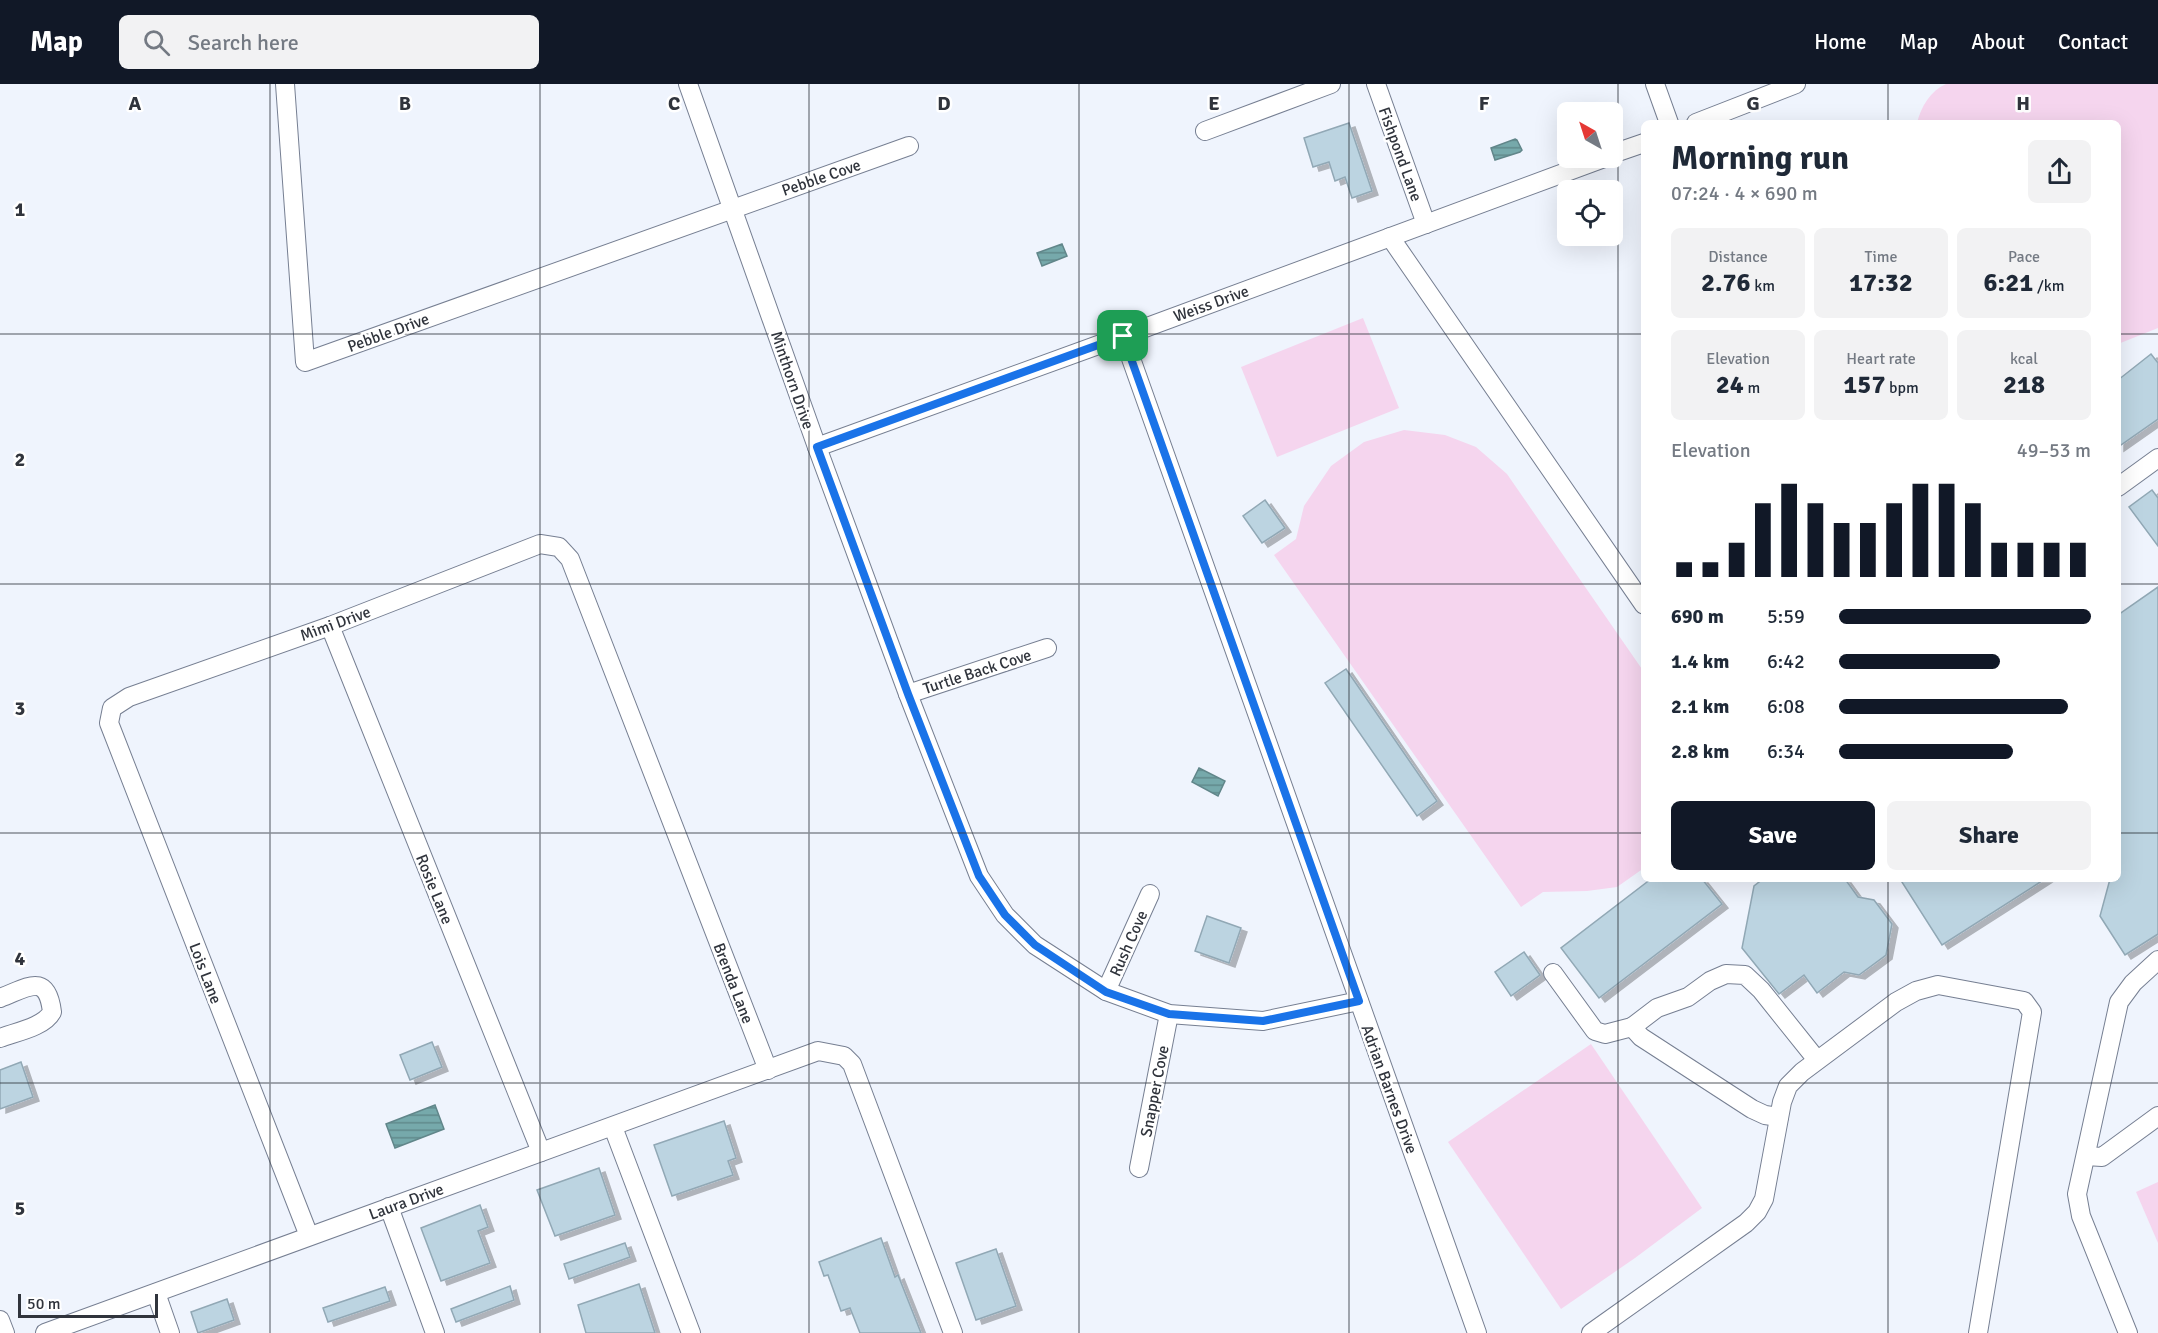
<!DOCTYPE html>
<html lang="en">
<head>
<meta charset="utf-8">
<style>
  body { margin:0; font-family:Signika,sans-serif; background:#f2f2f3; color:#1f2937; height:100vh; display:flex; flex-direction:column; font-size:22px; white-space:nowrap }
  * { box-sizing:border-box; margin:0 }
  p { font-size:20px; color:#747a83 }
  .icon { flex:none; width:33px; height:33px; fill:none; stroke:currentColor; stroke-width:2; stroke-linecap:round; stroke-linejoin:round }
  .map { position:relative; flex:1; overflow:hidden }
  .details { position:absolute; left:1641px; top:36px; width:480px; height:762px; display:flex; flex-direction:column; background:#fff; border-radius:9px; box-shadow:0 6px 24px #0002 }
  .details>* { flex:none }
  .needle { width:39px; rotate:321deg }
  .tools { position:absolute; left:1557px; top:18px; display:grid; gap:12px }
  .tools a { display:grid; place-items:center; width:66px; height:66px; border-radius:9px; background:#fff; box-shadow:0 6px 24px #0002; font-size:30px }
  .scale { position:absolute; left:18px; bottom:15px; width:140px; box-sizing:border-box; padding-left:6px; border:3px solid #30343c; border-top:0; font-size:16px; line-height:21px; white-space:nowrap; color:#30343c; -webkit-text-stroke:4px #fff; paint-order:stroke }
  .pin { position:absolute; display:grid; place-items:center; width:51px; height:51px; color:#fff; margin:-26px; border-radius:12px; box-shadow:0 3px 9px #0006 }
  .round { display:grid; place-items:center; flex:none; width:63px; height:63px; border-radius:9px; background:#f2f2f3 }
  .summary { display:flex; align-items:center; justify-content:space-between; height:102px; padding:0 30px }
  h1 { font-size:33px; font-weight:800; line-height:45px }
  .figures { display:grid; grid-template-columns:repeat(3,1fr); gap:9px; height:102px; padding:6px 30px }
  .figures div { display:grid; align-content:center; border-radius:9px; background:#f2f2f3; text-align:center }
  .figures b { font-size:26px; font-weight:800 }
  .figures small { font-size:16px; font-weight:400 }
  .figures p { font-size:16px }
  .chart { height:168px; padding:12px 30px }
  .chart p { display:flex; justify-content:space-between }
  .chart svg { width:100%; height:108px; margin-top:6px; stroke:#111827; stroke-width:6 }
  .action { display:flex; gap:12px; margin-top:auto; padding:12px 30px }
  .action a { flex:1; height:69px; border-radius:9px; background:#111827; color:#fff; font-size:24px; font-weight:800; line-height:69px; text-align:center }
  .action a+a { background:#f2f2f3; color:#1f2937 }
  ul { padding:0 30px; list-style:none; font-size:20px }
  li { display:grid; grid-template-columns:96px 72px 1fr; align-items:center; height:45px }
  li i { height:15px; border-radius:8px; background:#111827 }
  header { display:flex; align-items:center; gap:36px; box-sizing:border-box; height:84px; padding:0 30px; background:#111827; color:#fff }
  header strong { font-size:28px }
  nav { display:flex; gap:33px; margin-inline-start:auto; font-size:21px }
  .search { width:420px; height:54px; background:#f2f2f3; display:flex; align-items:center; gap:15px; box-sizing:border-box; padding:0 21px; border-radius:9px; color:#747a83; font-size:22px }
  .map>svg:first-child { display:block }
</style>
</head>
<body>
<header>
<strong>Map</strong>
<div class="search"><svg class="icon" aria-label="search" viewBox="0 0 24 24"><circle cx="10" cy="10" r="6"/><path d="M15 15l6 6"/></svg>Search here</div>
<nav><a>Home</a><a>Map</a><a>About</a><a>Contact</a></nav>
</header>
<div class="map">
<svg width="2158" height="1249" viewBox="0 0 2158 1249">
  <defs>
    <pattern id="water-rules" width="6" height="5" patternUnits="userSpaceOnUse" patternTransform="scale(1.5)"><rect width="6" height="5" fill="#76a9ab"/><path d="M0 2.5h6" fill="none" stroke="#618a8c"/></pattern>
    <filter id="shadow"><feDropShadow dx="6" dy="4" stdDeviation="0" flood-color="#0004"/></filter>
  </defs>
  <rect width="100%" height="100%" fill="#eff4fd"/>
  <g fill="#f5d5ee">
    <path d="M 1946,0 L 2158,0 L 2158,244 L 2118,260 L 2118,39 L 1917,39 C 1921,23 1930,7 1946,0 Z"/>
    <path d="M 1363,234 L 1399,324 L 1277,373 L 1241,283 Z"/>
    <path d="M 1404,346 L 1445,351 L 1476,363 L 1507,390 L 1644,588 L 1644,784 L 1617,803 L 1587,807 L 1543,808 L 1521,823 L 1274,471 L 1296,455 L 1304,422 L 1331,382 L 1364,358 Z"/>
    <path d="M 1591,960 L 1702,1124 L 1635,1174 L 1561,1225 L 1448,1058 Z"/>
    <path d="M 2158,1098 L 2158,1159 L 2136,1108 Z"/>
  </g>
  <g fill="url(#water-rules)" stroke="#61868a" stroke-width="1.5">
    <path d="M 1515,55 L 1517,56 L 1522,66 L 1520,68 L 1495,76 L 1491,64 Z"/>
    <path d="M 1062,160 L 1067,172 L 1042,182 L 1037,169 Z"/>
    <path d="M 1199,684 L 1225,697 L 1218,712 L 1192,698 Z"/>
    <path d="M 435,1021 L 444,1045 L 395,1064 L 386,1040 Z"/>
  </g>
  <g fill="#bcd4e1" stroke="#91a8b5" stroke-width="1.5" filter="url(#shadow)">
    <path d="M 1349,39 L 1372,107 L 1352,114 L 1345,93 L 1335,97 L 1329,78 L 1313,83 L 1304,54 Z"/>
    <path d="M 2151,270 L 2158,279 L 2158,335 L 2118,363 L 2118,296 Z"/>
    <path d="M 2152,406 L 2158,414 L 2158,462 L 2129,423 Z"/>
    <path d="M 1265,416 L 1285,444 L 1262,459 L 1243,432 Z"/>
    <path d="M 2158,503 L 2158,850 L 2125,871 L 2100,832 L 2110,795 L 2118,795 L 2118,531 Z"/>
    <path d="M 1346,585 L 1437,717 L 1417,732 L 1325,599 Z"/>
    <path d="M 1651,795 L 1702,795 L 1722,820 L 1599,914 L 1561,864 Z"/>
    <path d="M 1763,795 L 1845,795 L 1858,813 L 1874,816 L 1892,840 L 1886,871 L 1859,891 L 1844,888 L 1817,909 L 1804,891 L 1779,910 L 1742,864 L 1754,802 Z"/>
    <path d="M 1900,795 L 2045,795 L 1942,861 Z"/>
    <path d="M 1207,832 L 1241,844 L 1229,879 L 1195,867 Z"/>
    <path d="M 1524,868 L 1540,891 L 1511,912 L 1495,888 Z"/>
    <path d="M 432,958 L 442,983 L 410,996 L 400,971 Z"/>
    <path d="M 21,978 L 33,1013 L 0,1025 L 0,986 Z"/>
    <path d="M 724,1037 L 736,1074 L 728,1077 L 733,1091 L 672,1112 L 654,1061 Z"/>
    <path d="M 599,1084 L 615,1131 L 555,1152 L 537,1106 Z"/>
    <path d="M 480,1121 L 488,1143 L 478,1147 L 490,1179 L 441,1197 L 421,1144 Z"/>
    <path d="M 881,1154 L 895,1193 L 898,1191 L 921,1249 L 860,1249 L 850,1224 L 841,1227 L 828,1191 L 824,1192 L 819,1178 Z"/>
    <path d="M 625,1159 L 630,1173 L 569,1195 L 564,1180 Z"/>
    <path d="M 996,1165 L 1016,1222 L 976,1236 L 956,1179 Z"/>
    <path d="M 639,1200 L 655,1249 L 586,1249 L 578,1221 Z"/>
    <path d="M 510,1202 L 514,1216 L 456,1238 L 451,1225 Z"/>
    <path d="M 385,1203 L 390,1217 L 328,1238 L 323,1224 Z"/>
    <path d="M 227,1215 L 234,1236 L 198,1249 L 191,1228 Z"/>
  </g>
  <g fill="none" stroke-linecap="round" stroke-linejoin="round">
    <g stroke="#767f92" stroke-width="20">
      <g id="minor">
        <path d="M 285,0 L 305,278 L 909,62"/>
        <path d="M 688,0 L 817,363 L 908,610 L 979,792 L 1005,831 L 1035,861 L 1106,907 L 1169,930 L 1263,937 L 1359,917"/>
        <path d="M 1376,0 L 1426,140"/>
        <path d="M 1655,0 L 1669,39"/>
        <path d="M 1696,39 L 1796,0"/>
        <path d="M 1205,47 L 1331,0"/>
        <path d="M 1612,70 L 1644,59"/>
        <path d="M 1390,153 L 1644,521"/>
        <path d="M 1123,252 L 1477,1249"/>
        <path d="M 817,363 L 1123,252 L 1604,74"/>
        <path d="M 2118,403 L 2158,374"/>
        <path d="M 330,542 L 541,1068"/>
        <path d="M 908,610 L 1047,564"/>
        <path d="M 1553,889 L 1595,947 L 1605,950 L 1632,943"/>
        <path d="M 1106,907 L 1150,810"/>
        <path d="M 0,914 C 27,904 47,887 52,928 C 44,943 16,948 0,954"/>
        <path d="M 1779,1033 L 1765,1031 L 1752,1025 L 1641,953 L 1632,943 L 1657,924 L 1688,913 L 1710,897 L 1726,890 L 1745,891 L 1761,906 L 1817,976"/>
        <path d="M 613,1043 L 691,1249"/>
        <path d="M 2086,1072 L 2102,1073 L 2158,1032"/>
        <path d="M 1139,1084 L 1169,930"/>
        <path d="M 389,1123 L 435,1249"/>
        <path d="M 309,1152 L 109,639 L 112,624 L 129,613 L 330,542 L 540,460 L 559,463 L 570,475 L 768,986"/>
        <path d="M 156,1209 L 170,1249"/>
        <path d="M 0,1236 L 5,1249"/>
        <path d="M 45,1249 L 818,967 L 844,972 L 852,980 L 953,1249"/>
        <path d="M 1591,1249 L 1746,1139 L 1757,1128 L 1764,1115 L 1782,1018 L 1788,1002 L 1802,988 L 1896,918 L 1916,907 L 1938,901 L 2024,917 L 2032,928 L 1978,1249"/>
        <path d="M 2128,1249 L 2081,1132 L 2077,1110 L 2119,918 L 2133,899 L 2158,876"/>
      </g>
    </g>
    <use href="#minor" stroke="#fff" stroke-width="18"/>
  </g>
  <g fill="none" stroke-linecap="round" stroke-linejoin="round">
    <g stroke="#fff" stroke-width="12">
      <path id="route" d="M 1123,252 L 1359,917 L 1263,937 L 1169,930 L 1106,908 L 1035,861 L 1005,831 L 979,792 L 908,610 L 817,363 Z"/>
    </g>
    <use href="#route" stroke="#1a73e8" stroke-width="8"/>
  </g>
  <path fill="none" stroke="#30343c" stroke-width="1.5" stroke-opacity="0.55" d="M 270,0 L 270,1249M 540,0 L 540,1249M 809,0 L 809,1249M 1079,0 L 1079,1249M 1349,0 L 1349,1249M 1618,0 L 1618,1249M 1888,0 L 1888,39M 0,250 L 1644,250M 2118,250 L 2158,250M 0,500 L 1644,500M 2118,500 L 2158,500M 0,749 L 1644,749M 2118,749 L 2158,749M 1888,795 L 1888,1249M 0,999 L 2158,999"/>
  <g text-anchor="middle" stroke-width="5" stroke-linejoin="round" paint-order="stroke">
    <g font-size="16" fill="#30343c" stroke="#fff">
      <text transform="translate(1401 70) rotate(70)" y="6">Fishpond Lane</text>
      <text transform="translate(821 93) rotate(-19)" y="6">Pebble Cove</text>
      <text transform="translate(1211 219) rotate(-20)" y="6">Weiss Drive</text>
      <text transform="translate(388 248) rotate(-20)" y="6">Pebble Drive</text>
      <text transform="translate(793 296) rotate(71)" y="6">Minthorn Drive</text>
      <text transform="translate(335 539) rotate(-20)" y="6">Mimi Drive</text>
      <text transform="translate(977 587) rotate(-18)" y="6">Turtle Back Cove</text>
      <text transform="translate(435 805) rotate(68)" y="6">Rosie Lane</text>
      <text transform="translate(1128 859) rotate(-66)" y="6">Rush Cove</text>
      <text transform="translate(206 889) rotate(69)" y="6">Lois Lane</text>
      <text transform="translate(734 899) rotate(69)" y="6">Brenda Lane</text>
      <text transform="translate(1390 1005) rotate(70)" y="6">Adrian Barnes Drive</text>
      <text transform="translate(1154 1007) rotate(-79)" y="6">Snapper Cove</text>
      <text transform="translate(406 1117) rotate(-20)" y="6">Laura Drive</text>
    </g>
  </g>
  <g font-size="20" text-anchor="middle" font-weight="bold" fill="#30343c" stroke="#fff" stroke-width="5" stroke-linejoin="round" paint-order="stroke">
    <text x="135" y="26">A</text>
    <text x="405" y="26">B</text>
    <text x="674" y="26">C</text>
    <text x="944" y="26">D</text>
    <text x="1214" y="26">E</text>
    <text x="1484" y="26">F</text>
    <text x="1753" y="26">G</text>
    <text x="2023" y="26">H</text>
    <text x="20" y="132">1</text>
    <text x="20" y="382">2</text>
    <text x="20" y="631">3</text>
    <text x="20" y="881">4</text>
    <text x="20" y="1131">5</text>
  </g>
</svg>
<div class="tools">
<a><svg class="needle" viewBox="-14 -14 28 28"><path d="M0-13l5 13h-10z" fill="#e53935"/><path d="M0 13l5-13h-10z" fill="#747a83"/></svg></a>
<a><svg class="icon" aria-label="locate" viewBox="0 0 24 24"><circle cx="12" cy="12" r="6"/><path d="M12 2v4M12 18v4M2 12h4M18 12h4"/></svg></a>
</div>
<div class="scale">50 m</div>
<div class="pin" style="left:1123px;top:252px;background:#1e9e55"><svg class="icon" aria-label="arrive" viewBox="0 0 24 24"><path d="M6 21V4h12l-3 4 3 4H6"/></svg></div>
<section class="details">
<div class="summary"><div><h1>Morning run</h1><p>07:24 · 4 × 690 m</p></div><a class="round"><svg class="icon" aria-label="share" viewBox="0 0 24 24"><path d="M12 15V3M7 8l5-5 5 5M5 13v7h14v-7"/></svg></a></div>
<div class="figures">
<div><p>Distance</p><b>2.76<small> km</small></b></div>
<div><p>Time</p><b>17:32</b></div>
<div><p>Pace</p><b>6:21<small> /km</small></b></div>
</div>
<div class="figures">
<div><p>Elevation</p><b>24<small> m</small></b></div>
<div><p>Heart rate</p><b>157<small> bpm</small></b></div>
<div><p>kcal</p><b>218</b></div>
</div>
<div class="chart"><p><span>Elevation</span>49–53 m</p>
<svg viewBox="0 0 160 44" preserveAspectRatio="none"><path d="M5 44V38M15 44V38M25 44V30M35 44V14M45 44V6M55 44V14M65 44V22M75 44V22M85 44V14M95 44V6M105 44V6M115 44V14M125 44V30M135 44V30M145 44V30M155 44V30"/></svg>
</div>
<ul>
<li><b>690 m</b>5:59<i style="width:100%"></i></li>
<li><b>1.4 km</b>6:42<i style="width:64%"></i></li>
<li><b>2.1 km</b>6:08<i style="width:91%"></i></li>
<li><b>2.8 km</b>6:34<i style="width:69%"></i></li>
</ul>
<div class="action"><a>Save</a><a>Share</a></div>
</section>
</div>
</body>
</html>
